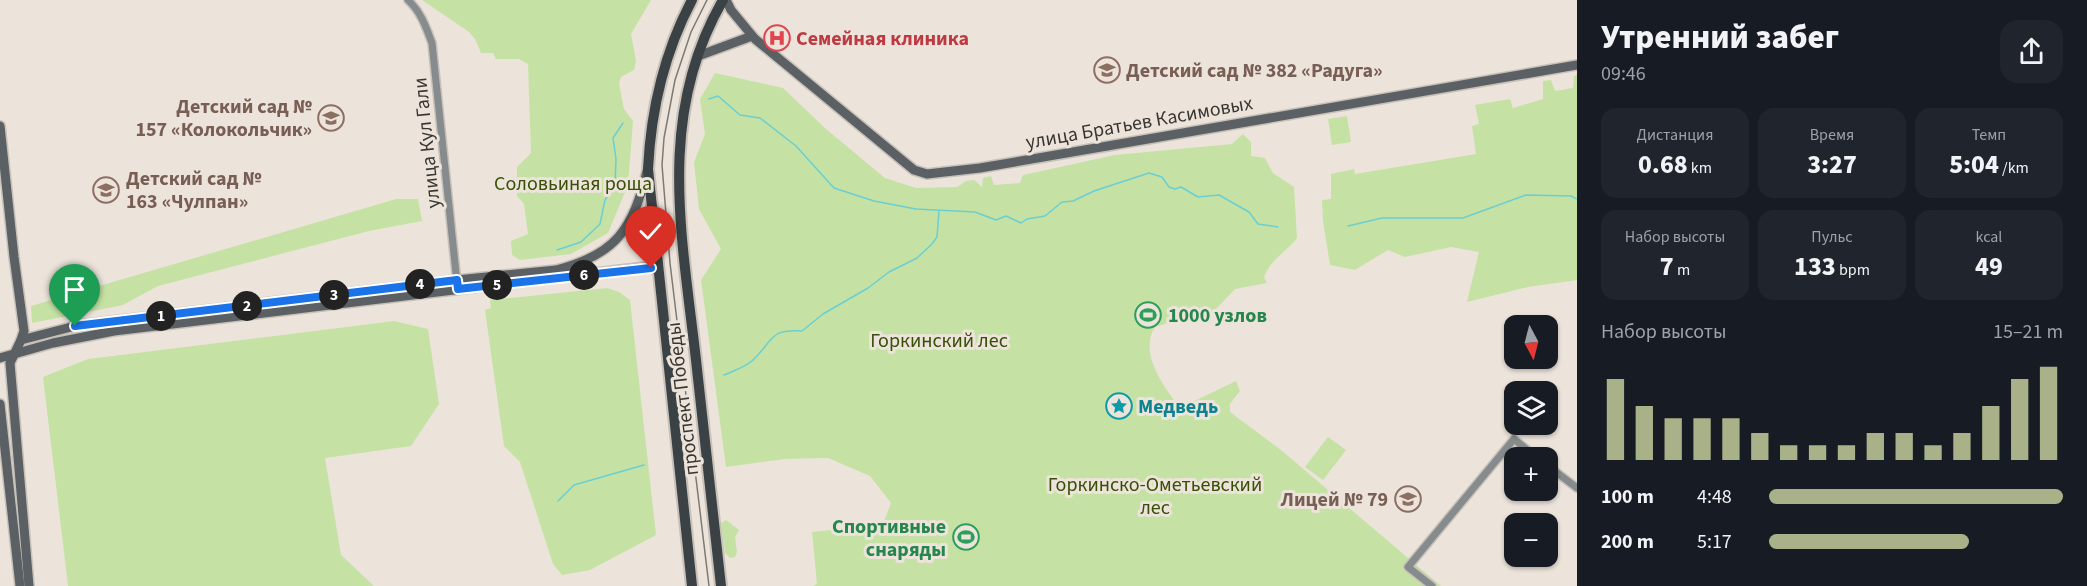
<!DOCTYPE html>
<html lang="ru">
<head>
<meta charset="utf-8">
<style>
  body { margin:0; font-family:"Source Sans 3",sans-serif; background:#20242c; color:#f1f3f6; height:100vh; display:flex; flex-direction:column; font-size:22px; white-space:nowrap }
  * { box-sizing:border-box; margin:0 }
  p { font-size:20px; color:#9ea1a6 }
  .icon { flex:none; width:33px; height:33px; fill:none; stroke:currentColor; stroke-width:2; stroke-linecap:round; stroke-linejoin:round }
  .map { position:relative; flex:1; overflow:hidden }
  .panel { display:flex; flex-direction:column; background:#171b24; width:510px }
  .panel>* { flex:none }
  .needle { width:39px; rotate:173deg }
  .fabs { position:absolute; left:1504px; top:315px; display:grid; gap:12px }
  .fabs a { display:grid; place-items:center; width:54px; height:54px; border-radius:12px; background:#171b24; box-shadow:0 2px 4px #0004; font-size:30px }
  .pin { position:absolute; display:grid; place-items:center; width:51px; height:51px; color:#fff; margin:-62px -26px; border-radius:50% 50% 50% 0; rotate:-45deg; box-shadow:0 0 6px #0007 }
  .pin .icon { rotate:45deg }
  .km { position:absolute; width:30px; height:30px; margin:-15px; border-radius:50%; background:#222; color:#fff; font-size:16px; line-height:30px; text-align:center }
  .round { display:grid; place-items:center; flex:none; width:63px; height:63px; border-radius:18px; background:#20242c }
  .headline { display:flex; align-items:center; justify-content:space-between; height:102px; padding:0 24px }
  h1 { font-size:33px; font-weight:800; line-height:45px }
  .metrics { display:grid; grid-template-columns:repeat(3,1fr); gap:9px; height:102px; padding:6px 24px }
  .metrics div { display:grid; align-content:center; border-radius:15px; background:#20242c; text-align:center }
  .metrics b { font-size:26px; font-weight:800 }
  .metrics small { font-size:16px; font-weight:400 }
  .metrics p { font-size:16px }
  .chart { height:168px; padding:12px 24px }
  .chart p { display:flex; justify-content:space-between }
  .chart svg { width:100%; height:108px; margin-top:6px; stroke:#a9b188; stroke-width:6 }
  ul { padding:0 24px; list-style:none; font-size:20px }
  li { display:grid; grid-template-columns:96px 72px 1fr; align-items:center; height:45px }
  li i { height:15px; border-radius:8px; background:#a9b188 }
  main { display:flex; flex:1; min-height:0 }
  .map>svg:first-child { display:block }
</style>
</head>
<body>
<main>
<div class="map">
<svg width="1577" height="586" viewBox="0 0 1577 586">
  <rect width="100%" height="100%" fill="#ece4db"/>
  <g fill="#c5e2a4">
    <path d="M 422,0 L 651,0 L 631,34 L 636,61 L 634,70 L 621,77 L 619,84 L 624,109 L 633,121 L 628,185 L 608,233 L 571,254 L 520,260 L 512,255 L 511,241 L 528,234 L 524,204 L 517,196 L 517,167 L 531,153 L 528,64 L 519,59 L 496,59 L 493,53 L 481,53 L 475,39 L 469,32 Z"/>
    <path d="M 715,73 L 783,88 L 826,129 L 885,178 L 916,188 L 957,187 L 966,181 L 974,180 L 982,187 L 983,178 L 991,176 L 994,185 L 1020,183 L 1023,175 L 1115,155 L 1232,144 L 1243,134 L 1251,142 L 1251,156 L 1265,158 L 1273,173 L 1294,187 L 1297,238 C 1285,254 1272,257 1264,277 L 1267,283 L 1235,289 L 1216,309 L 1155,327 C 1138,353 1165,388 1180,408 L 1236,381 L 1240,391 L 1230,404 L 1230,412 L 1281,450 L 1441,586 L 813,586 L 817,584 L 812,532 L 883,524 L 891,503 L 870,476 L 828,458 L 785,459 L 726,467 L 701,280 L 721,249 L 699,209 L 694,162 L 705,134 L 700,99 Z"/>
    <path d="M 1577,75 L 1577,280 L 1528,287 L 1467,302 L 1479,252 L 1451,247 L 1405,257 L 1388,250 L 1355,270 L 1330,265 L 1323,221 L 1322,200 L 1331,199 L 1331,174 L 1354,169 L 1355,174 L 1476,154 L 1472,126 L 1479,124 L 1475,105 L 1510,99 L 1513,108 L 1543,99 L 1543,81 L 1551,80 L 1555,91 L 1573,88 L 1574,76 Z"/>
    <path d="M 1347,116 L 1351,142 L 1332,145 L 1328,119 Z"/>
    <path d="M 396,199 L 418,199 L 422,221 L 369,231 L 158,286 L 123,305 L 32,323 L 31,306 Z"/>
    <path d="M 607,288 L 619,292 L 630,300 L 656,535 L 590,570 L 562,575 L 553,564 L 520,462 L 504,446 L 485,310 L 491,308 L 490,300 Z"/>
    <path d="M 394,321 L 428,329 L 439,404 L 411,446 L 325,458 L 341,555 L 374,586 L 68,586 L 43,377 L 88,359 Z"/>
    <path d="M 1328,437 L 1346,450 L 1323,480 L 1305,467 Z"/>
    <path d="M 726,520 L 739,530 L 735,537 L 737,552 L 735,557 L 730,558 L 725,553 L 721,523 Z"/>
  </g>
  <g fill="none" stroke-linecap="round" stroke-linejoin="round">
    <g stroke="#69cfd2" stroke-width="1.5">
      <path d="M 709,99 L 718,96 L 740,115 L 760,118 L 796,146 L 834,188 L 874,201 L 916,209 L 975,212 L 996,220 L 1006,216 L 1021,223 L 1027,219 L 1045,216 L 1062,202 L 1073,201 L 1094,191 L 1149,173 L 1162,177 L 1169,187 L 1175,189 L 1181,187 L 1198,197 L 1219,195 L 1249,212 L 1258,224 L 1278,227"/>
      <path d="M 1348,226 L 1382,218 L 1463,218 L 1526,195 L 1571,196 L 1577,199"/>
      <path d="M 557,250 L 581,242 L 600,224 L 605,200 L 615,185 L 616,159 L 613,138 L 623,123"/>
      <path d="M 724,375 C 733,371 746,367 753,360 C 774,340 769,329 802,331 L 823,314 L 868,288 L 889,272 L 917,258 L 932,244 L 937,237 L 939,211"/>
      <path d="M 558,501 L 574,485 L 644,465"/>
    </g>
    <g stroke="#c8c1b9" stroke-width="10">
      <g id="street">
        <path d="M 408,0 C 421,12 426,27 432,43 L 457,283"/>
        <path d="M 1548,466 L 1577,488"/>
        <path d="M 1432,586 L 1408,567 L 1514,439 L 1537,458"/>
      </g>
    </g>
    <g stroke="#c8c1b9" stroke-width="12">
      <g id="secondary">
        <path d="M 726,0 L 731,10 L 755,39 L 914,170 L 927,174 L 980,168 L 1577,65"/>
        <path d="M 698,56 L 752,36"/>
        <path d="M 0,126 L 14,257 L 24,331 L 21,340 L 10,363 L 29,586"/>
        <path d="M 21,340 L 79,325 L 457,280 L 556,270 C 616,255 633,229 647,171"/>
        <path d="M 0,358 L 53,343 L 114,331 L 645,267 L 658,270"/>
        <path d="M 0,404 L 20,586"/>
      </g>
    </g>
    <g stroke="#c8c1b9" stroke-width="14">
      <g id="primary">
        <path d="M 692,0 C 664,53 651,109 648,169 L 692,586"/>
        <path d="M 721,586 C 713,511 704,435 696,360 C 682,236 656,115 723,0"/>
      </g>
    </g>
    <use href="#street" stroke="#868b8d" stroke-width="7"/>
    <use href="#secondary" stroke="#5a6063" stroke-width="9"/>
    <use href="#primary" stroke="#3b4246" stroke-width="10"/>
    <path stroke="#7e7973" stroke-width="1.5" d="M 707,0 L 691,32 L 675,80 L 664,138 L 662,165 L 670,263 L 709,586"/>
  </g>
  <g fill="none" stroke-linecap="round" stroke-linejoin="round">
    <g stroke="#fff" stroke-width="12">
      <path id="route" d="M 75,326 L 457,280 L 458,289 L 651,268"/>
    </g>
    <use href="#route" stroke="#1a73e8" stroke-width="8"/>
  </g>
  <defs>
    <g id="hospital-ring" transform="scale(1.35)"><circle r="9.5" fill="#ece4db" stroke="#e0444e" stroke-width="1.5"/><path d="M-5-5h3v3.5h4V-5h3V5h-3V1.5h-4V5h-3Z" fill="#e0444e"/></g>
    <g id="school-ring" transform="scale(1.35)"><circle r="9.5" fill="#ece4db" stroke="#8d6e63" stroke-width="1.5"/><path d="M0-5L7-2L0 1L-7-2ZM-4 1L0 2.5L4 1V4Q0 6-4 4Z" fill="#8d6e63"/></g>
    <g id="stadium-ring" transform="scale(1.35)"><circle r="9.5" fill="#ece4db" stroke="#2e9e5b" stroke-width="1.5"/><path d="M0-5a6.5 5 0 1 0 0 10a6.5 5 0 1 0 0-10ZM-3.5-1.8h7v3.6h-7Z" fill="#2e9e5b"/></g>
    <g id="sight-ring" transform="scale(1.35)"><circle r="9.5" fill="#ece4db" stroke="#0f9aa8" stroke-width="1.5"/><path d="M0-6L1.8-2.2L6-1.7L2.9 1.2L3.7 5.4L0 3.3L-3.7 5.4L-2.9 1.2L-6-1.7L-1.8-2.2Z" fill="#0f9aa8"/></g>
  </defs>
  <g fill-rule="evenodd">
    <use href="#hospital-ring" x="777" y="38"/>
    <use href="#school-ring" x="1107" y="70"/>
    <use href="#school-ring" x="331" y="118"/>
    <use href="#school-ring" x="106" y="190"/>
    <use href="#stadium-ring" x="1148" y="315"/>
    <use href="#sight-ring" x="1119" y="406"/>
    <use href="#school-ring" x="1408" y="499"/>
    <use href="#stadium-ring" x="966" y="537"/>
  </g>
  <g text-anchor="middle" stroke-width="6" stroke-linejoin="round" paint-order="stroke">
    <g font-size="20" font-weight="bold" fill="#be3a42" stroke="#ece4db" text-anchor="start">
      <text x="796" y="45">Семейная клиника</text>
    </g>
    <g font-size="20" font-weight="bold" fill="#785e54" stroke="#ece4db" text-anchor="start">
      <text x="1126" y="77">Детский сад № 382 «Радуга»</text>
      <text x="312" y="113" text-anchor="end">Детский сад №<tspan x="312" dy="23">157 «Колокольчик»</tspan></text>
      <text x="126" y="185">Детский сад №<tspan x="126" dy="23">163 «Чулпан»</tspan></text>
      <text x="1388" y="506" text-anchor="end">Лицей № 79</text>
    </g>
    <g font-size="20" fill="#393632" stroke="#ece4db">
      <text transform="translate(1139 122) rotate(-10)" y="7">улица Братьев Касимовых</text>
      <text transform="translate(426 143) rotate(-96)" y="7">улица Кул Гали</text>
      <text transform="translate(682 399) rotate(-97)" y="7">проспект Победы</text>
    </g>
    <g font-size="20" fill="#375005" stroke="#ece4db">
      <text x="573" y="190">Соловьиная роща</text>
      <text x="939" y="347">Горкинский лес</text>
      <text x="1155" y="491">Горкинско-Ометьевский<tspan x="1155" dy="23">лес</tspan></text>
    </g>
    <g font-size="20" font-weight="bold" fill="#27864d" stroke="#ece4db" text-anchor="start">
      <text x="1168" y="322">1000 узлов</text>
      <text x="946" y="533" text-anchor="end">Спортивные<tspan x="946" dy="23">снаряды</tspan></text>
    </g>
    <g font-size="20" font-weight="bold" fill="#0d838f" stroke="#ece4db" text-anchor="start">
      <text x="1138" y="413">Медведь</text>
    </g>
  </g>
</svg>
<div class="fabs">
<a><svg class="needle" viewBox="-14 -14 28 28"><path d="M0-13l5 13h-10z" fill="#e53935"/><path d="M0 13l5-13h-10z" fill="#9ea1a6"/></svg></a>
<a><svg class="icon" aria-label="layers" viewBox="0 0 24 24"><path d="M12 4l9 5-9 5-9-5zM3 14l9 5 9-5"/></svg></a>
<a>+</a>
<a>−</a>
</div>
<div class="pin" style="left:75px;top:326px;background:#1e9e55"><svg class="icon" aria-label="arrive" viewBox="0 0 24 24"><path d="M6 21V4h12l-3 4 3 4H6"/></svg></div>
<div class="pin" style="left:651px;top:268px;background:#d93025"><svg class="icon" aria-label="check" viewBox="0 0 24 24"><path d="M5 12l5 5 9-10"/></svg></div>
<b class="km" style="left:161px;top:316px">1</b>
<b class="km" style="left:247px;top:306px">2</b>
<b class="km" style="left:334px;top:295px">3</b>
<b class="km" style="left:420px;top:284px">4</b>
<b class="km" style="left:497px;top:285px">5</b>
<b class="km" style="left:584px;top:275px">6</b>
</div>
<section class="panel">
<div class="headline"><div><h1>Утренний забег</h1><p>09:46</p></div><a class="round"><svg class="icon" aria-label="share" viewBox="0 0 24 24"><path d="M12 15V3M7 8l5-5 5 5M5 13v7h14v-7"/></svg></a></div>
<div class="metrics">
<div><p>Дистанция</p><b>0.68<small> km</small></b></div>
<div><p>Время</p><b>3:27</b></div>
<div><p>Темп</p><b>5:04<small> /km</small></b></div>
</div>
<div class="metrics">
<div><p>Набор высоты</p><b>7<small> m</small></b></div>
<div><p>Пульс</p><b>133<small> bpm</small></b></div>
<div><p>kcal</p><b>49</b></div>
</div>
<div class="chart"><p><span>Набор высоты</span>15–21 m</p>
<svg viewBox="0 0 160 44" preserveAspectRatio="none"><path d="M5 44V11M15 44V22M25 44V27M35 44V27M45 44V27M55 44V33M65 44V38M75 44V38M85 44V38M95 44V33M105 44V33M115 44V38M125 44V33M135 44V22M145 44V11M155 44V6"/></svg>
</div>
<ul>
<li><b>100 m</b>4:48<i style="width:100%"></i></li>
<li><b>200 m</b>5:17<i style="width:68%"></i></li>
</ul>
</section>
</main>
</body>
</html>
